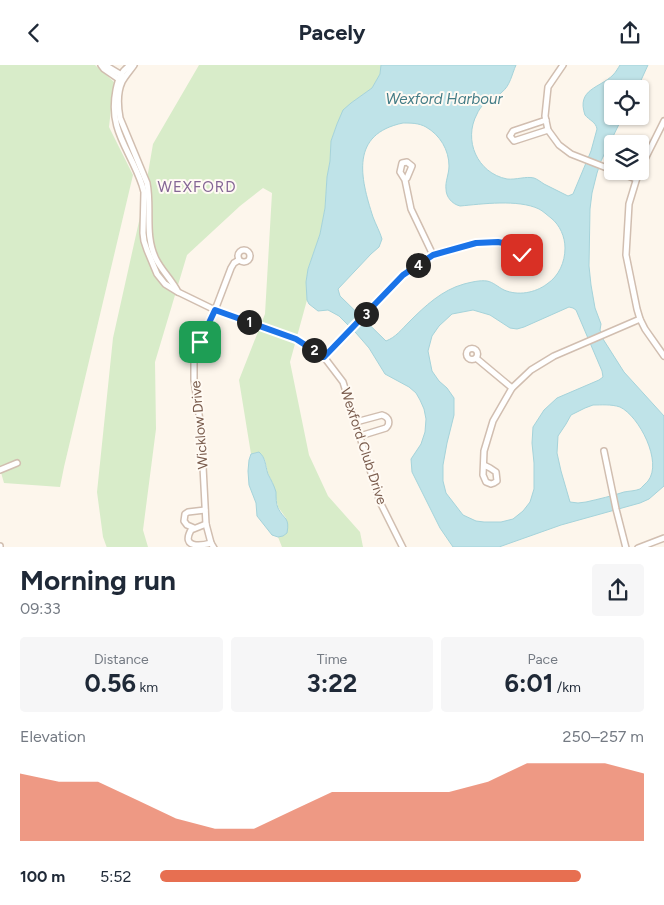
<!DOCTYPE html>
<html lang="en">
<head>
<meta charset="utf-8">
<style>
  body { margin:0; font-family:Figtree,sans-serif; background:#f6f6f7; color:#1f2937; height:100vh; display:flex; flex-direction:column; font-size:19px; white-space:nowrap }
  * { box-sizing:border-box; margin:0 }
  p { font-size:16px; color:#747a83 }
  .icon { flex:none; width:28px; height:28px; fill:none; stroke:currentColor; stroke-width:2; stroke-linecap:round; stroke-linejoin:round }
  .map { position:relative; height:482px; overflow:hidden }
  .details { display:flex; flex-direction:column; background:#fff; flex:1 }
  .details>* { flex:none }
  .fabs { position:absolute; left:604px; top:15px; display:grid; gap:10px }
  .fabs a { display:grid; place-items:center; width:45px; height:45px; border-radius:5px; background:#fff; box-shadow:0 1px 4px #0004; font-size:25px }
  .pin { position:absolute; display:grid; place-items:center; width:42px; height:42px; color:#fff; margin:-21px; border-radius:10px; box-shadow:0 2px 8px #0006 }
  .km { position:absolute; width:25px; height:25px; margin:-12px; border-radius:50%; background:#222; color:#fff; font-size:14px; line-height:25px; text-align:center }
  .round { display:grid; place-items:center; flex:none; width:52px; height:52px; border-radius:5px; background:#f6f6f7 }
  .head { display:flex; align-items:center; justify-content:space-between; height:85px; padding:0 20px }
  h1 { font-size:28px; font-weight:700; line-height:38px }
  .metrics { display:grid; grid-template-columns:repeat(3,1fr); gap:8px; height:85px; padding:5px 20px }
  .metrics div { display:grid; align-content:center; border-radius:5px; background:#f6f6f7; text-align:center }
  .metrics b { font-size:25px; font-weight:700 }
  .metrics small { font-size:14px; font-weight:400 }
  .metrics p { font-size:14px }
  .chart { height:140px; padding:10px 20px }
  .chart p { display:flex; justify-content:space-between }
  .chart svg { width:100%; height:90px; margin-top:5px; fill:#e76f51; opacity:.7 }
  ul { padding:0 20px; list-style:none; font-size:16px }
  li { display:grid; grid-template-columns:80px 60px 1fr; align-items:center; height:38px }
  li i { height:12px; border-radius:6px; background:#e76f51 }
  header { display:flex; justify-content:space-between; align-items:center; height:65px; padding:0 20px; background:#fff; font-size:22px; font-weight:700 }
  .map>svg:first-child { display:block }
</style>
</head>
<body>
<header><svg class="icon" aria-label="back" viewBox="0 0 24 24"><path d="M15 5l-7 7 7 7"/></svg>Pacely<svg class="icon" aria-label="share" viewBox="0 0 24 24"><path d="M12 15V3M7 8l5-5 5 5M5 13v7h14v-7"/></svg></header>
<div class="map">
<svg width="664" height="483" viewBox="0 0 664 483">
  <rect width="100%" height="100%" fill="#fdf6ec"/>
  <g fill="#d8ecc9">
    <path d="M 0,0 L 95,0 L 114,17 L 109,62 L 133,110 L 64,402 L 60,422 L 4,418 L 0,404 Z"/>
    <path d="M 199,0 L 381,0 L 380,9 L 372,23 L 351,38 L 337,59 L 331,76 L 330,96 L 327,112 L 325,143 L 320,169 L 308,204 L 306,217 L 307,235 L 290,297 L 309,390 L 328,431 L 360,467 L 363,482 L 282,482 L 278,472 L 283,471 L 286,453 L 278,442 L 273,419 L 268,408 L 265,395 L 259,387 L 251,389 L 239,315 L 265,249 L 272,128 L 263,123 L 240,141 L 187,190 L 155,297 L 156,364 L 143,465 L 148,482 L 107,483 L 103,472 L 97,427 L 113,273 L 142,143 L 153,79 Z"/>
  </g>
  <g fill="#bfe3e8" stroke="#a5d3da" fill-rule="evenodd">
    <path d="M 381,0 L 516,0 C 512,9 510,21 502,27 C 500,30 496,31 492,33 C 486,36 480,42 477,49 C 463,75 477,108 507,114 C 516,115 526,111 534,113 C 537,114 541,117 544,119 C 552,123 560,127 568,131 L 573,129 L 591,86 L 597,64 C 596,57 589,55 585,50 C 576,24 600,23 613,10 C 616,7 618,3 620,0 L 648,0 L 637,24 L 612,24 L 612,51 L 623,51 L 601,96 L 597,108 L 592,128 L 590,144 L 589,201 L 591,220 L 595,243 L 601,259 L 600,265 L 603,274 L 624,307 L 664,351 L 664,421 L 649,434 L 640,438 L 561,460 L 499,482 L 453,482 L 440,463 L 412,407 L 411,394 L 421,379 L 425,367 L 426,354 L 424,344 L 420,335 L 416,328 L 409,322 L 385,309 L 369,283 L 356,268 L 339,251 L 328,245 L 318,246 L 309,239 L 307,235 L 306,217 L 308,204 L 320,169 L 325,143 L 327,112 L 330,96 L 331,76 L 337,59 L 343,45 L 351,38 L 372,23 L 380,9 ZM 403,58 C 411,58 419,58 426,62 C 440,70 449,85 449,101 C 449,109 445,117 446,124 C 446,132 452,139 460,141 C 482,139 518,134 539,144 C 543,146 547,150 551,153 C 560,160 565,172 565,183 C 565,197 559,211 547,219 C 535,228 518,231 504,225 C 498,222 493,217 487,216 C 480,215 472,217 464,219 C 442,225 425,241 409,257 C 401,265 396,272 386,276 L 340,231 L 338,224 L 371,189 L 379,182 L 382,174 C 380,167 376,160 373,152 C 360,112 350,69 403,58 ZM 569,242 L 573,243 L 576,245 L 602,306 L 603,312 L 599,315 L 557,333 L 544,345 L 533,362 L 532,378 L 534,398 L 534,424 L 530,437 L 523,446 L 513,454 L 501,457 L 484,457 L 476,456 L 463,450 L 446,428 L 443,416 L 443,400 L 447,378 L 454,350 L 454,333 L 447,323 L 439,316 L 432,306 L 428,286 L 432,271 L 439,261 L 452,249 L 473,245 L 490,250 L 510,263 L 517,264 L 524,262 ZM 593,340 C 601,340 611,339 620,342 C 639,351 663,397 648,416 C 646,418 642,422 640,424 C 635,426 629,426 624,427 C 612,431 599,434 586,437 L 578,438 L 570,437 L 561,406 L 557,388 L 558,371 L 566,359 L 571,350 L 585,343 Z"/>
    <path d="M 259,387 C 266,393 265,400 268,409 C 271,415 274,420 276,427 C 276,432 276,439 278,443 C 284,455 290,452 287,468 L 283,471 L 278,472 L 272,470 L 257,451 L 256,438 L 249,420 L 248,406 L 249,395 L 251,389 Z"/>
  </g>
  <g fill="none" stroke-linecap="round" stroke-linejoin="round">
    <g stroke="#d1beb0" stroke-width="8">
      <g id="street">
        <path d="M 101,0 L 104,4 L 120,15"/>
        <path d="M 105,0 L 123,11"/>
        <path d="M 131,0 C 121,5 118,15 116,25 C 108,66 130,84 142,120 L 144,127 L 143,168 L 144,176 L 147,185 L 157,209 L 165,219 L 178,227 L 215,245 L 296,274 L 324,292 L 343,317 L 380,437 L 403,483"/>
        <path d="M 134,0 C 130,6 125,11 122,17 C 117,28 118,42 120,53 L 147,118 C 152,143 144,170 156,194 C 162,206 172,215 178,227"/>
        <path d="M 563,0 L 548,22 L 545,51 L 548,65 L 559,80 L 571,89 L 612,105"/>
        <path d="M 546,55 L 513,66 L 510,71 L 514,76 L 548,65"/>
        <path d="M 640,104 L 664,56"/>
        <path d="M 615,106 L 636,114"/>
        <path d="M 639,106 L 629,139 L 626,190 L 637,244 L 640,254 L 645,264 L 664,291"/>
        <path d="M 405,115 L 407,113 L 412,101 L 407,97 L 402,98 L 400,107 L 405,115 L 411,144 L 433,190"/>
        <circle cx="244" cy="191" r="6"/>
        <circle cx="472" cy="289" r="5.5"/>
        <path d="M 324,292 L 403,210 L 433,190 L 477,178 L 499,177 L 514,180 L 517,178 L 522,179 L 527,185 L 526,189 L 522,190 L 514,182 L 514,180"/>
        <path d="M 476,293 L 512,323"/>
        <path d="M 356,357 L 382,350 C 389,352 391,358 386,363 L 360,371"/>
        <path d="M 604,386 L 616,444 L 626,483"/>
        <path d="M 484,400 L 490,403 L 496,407 L 497,416 L 494,418 L 491,419 L 486,417 L 483,410 L 484,386 L 493,356 L 512,323 L 531,305 L 554,291 L 640,254"/>
        <path d="M 0,405 L 17,398"/>
        <path d="M 206,459 L 191,465 C 181,483 200,481 211,478"/>
        <path d="M 194,463 L 187,460 L 184,456 L 185,449 L 188,447 L 205,445"/>
        <path d="M 0,481 L 0,483"/>
        <path d="M 214,483 L 211,478 L 206,459 L 201,363 L 194,315 L 194,297 L 200,277 L 215,245 L 231,203 L 234,198 L 239,195"/>
        <path d="M 638,483 L 664,473"/>
      </g>
    </g>
    <use href="#street" stroke="#fff" stroke-width="5"/>
  </g>
  <g fill="none" stroke-linecap="round" stroke-linejoin="round">
    <g stroke="#fff" stroke-width="10">
      <path id="route" d="M 200,277 L 215,245 L 296,274 L 324,292 L 403,210 L 433,190 L 476,178 L 498,177 L 514,180 L 514,182 L 522,190"/>
    </g>
    <use href="#route" stroke="#1a73e8" stroke-width="6"/>
  </g>
  <g text-anchor="middle" stroke-width="4" stroke-linejoin="round" paint-order="stroke">
    <g font-size="14" fill="#7a5c4d" stroke="#fffaf3">
      <text transform="translate(199 360) rotate(-95)" y="5">Wicklow Drive</text>
      <text transform="translate(364 381) rotate(72)" y="5">Wexford Club Drive</text>
    </g>
    <g font-size="15" font-style="italic" fill="#437c86" stroke="#fffaf3">
      <text x="444" y="39">Wexford Harbour</text>
    </g>
    <g font-size="15" letter-spacing="1" fill="#846695" stroke="#fffaf3">
      <text x="197" y="127">WEXFORD</text>
    </g>
  </g>
</svg>
<div class="fabs">
<a><svg class="icon" aria-label="locate" viewBox="0 0 24 24"><circle cx="12" cy="12" r="6"/><path d="M12 2v4M12 18v4M2 12h4M18 12h4"/></svg></a>
<a><svg class="icon" aria-label="layers" viewBox="0 0 24 24"><path d="M12 4l9 5-9 5-9-5zM3 14l9 5 9-5"/></svg></a>
</div>
<div class="pin" style="left:200px;top:277px;background:#1e9e55"><svg class="icon" aria-label="arrive" viewBox="0 0 24 24"><path d="M6 21V4h12l-3 4 3 4H6"/></svg></div>
<div class="pin" style="left:522px;top:190px;background:#d93025"><svg class="icon" aria-label="check" viewBox="0 0 24 24"><path d="M5 12l5 5 9-10"/></svg></div>
<b class="km" style="left:249px;top:257px">1</b>
<b class="km" style="left:314px;top:285px">2</b>
<b class="km" style="left:366px;top:249px">3</b>
<b class="km" style="left:418px;top:200px">4</b>
</div>
<section class="details">
<div class="head"><div><h1>Morning run</h1><p>09:33</p></div><a class="round"><svg class="icon" aria-label="share" viewBox="0 0 24 24"><path d="M12 15V3M7 8l5-5 5 5M5 13v7h14v-7"/></svg></a></div>
<div class="metrics">
<div><p>Distance</p><b>0.56<small> km</small></b></div>
<div><p>Time</p><b>3:22</b></div>
<div><p>Pace</p><b>6:01<small> /km</small></b></div>
</div>
<div class="chart"><p><span>Elevation</span>250–257 m</p>
<svg viewBox="0 0 160 44" preserveAspectRatio="none"><path d="M0 44V11L10 15L20 15L30 24L40 33L50 38L60 38L70 29L80 20L90 20L100 20L110 20L120 15L130 6L140 6L150 6L160 11V44z"/></svg>
</div>
<ul>
<li><b>100 m</b>5:52<i style="width:87%"></i></li>
</ul>
</section>
</body>
</html>
